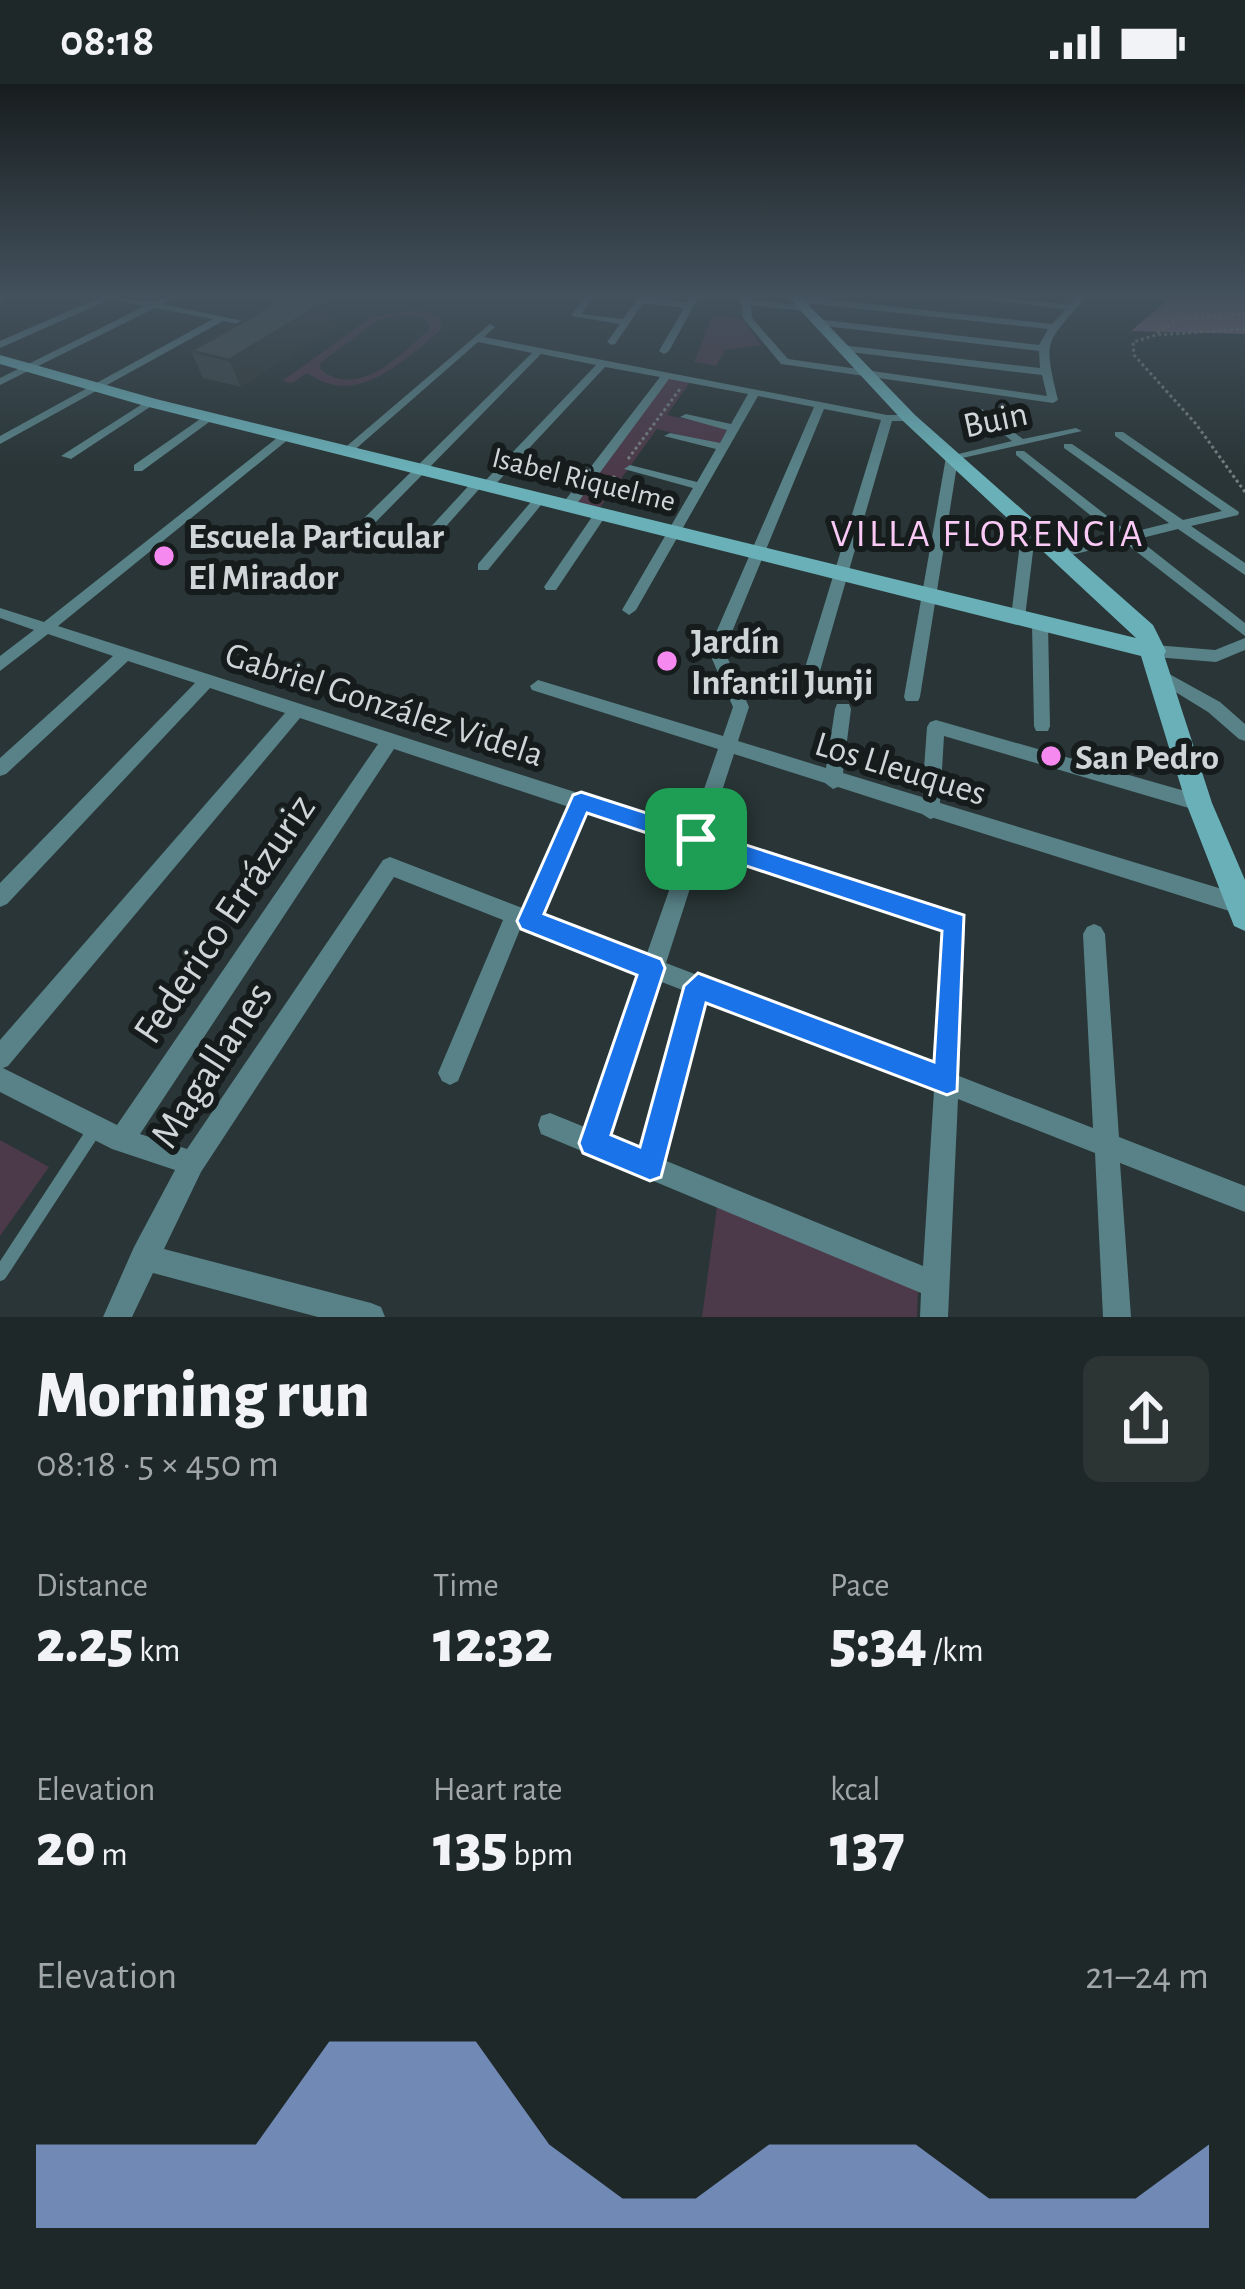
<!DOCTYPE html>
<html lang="en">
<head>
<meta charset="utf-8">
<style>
  body { margin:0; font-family:"Alegreya Sans",sans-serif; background:#2c3434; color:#f1f3f6; height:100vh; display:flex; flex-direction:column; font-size:45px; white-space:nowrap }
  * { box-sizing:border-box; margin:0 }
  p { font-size:39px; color:#a1a6a8 }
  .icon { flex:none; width:66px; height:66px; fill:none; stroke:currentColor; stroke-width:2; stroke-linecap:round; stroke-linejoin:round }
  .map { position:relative; height:1233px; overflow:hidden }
  .drawer { display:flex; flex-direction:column; background:#1f2828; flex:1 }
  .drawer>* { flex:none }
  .pin { position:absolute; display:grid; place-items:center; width:102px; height:102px; color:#fff; margin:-51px; border-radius:24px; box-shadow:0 6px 18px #0006 }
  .round { display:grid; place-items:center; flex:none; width:126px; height:126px; border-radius:18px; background:#2c3434 }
  .summary { display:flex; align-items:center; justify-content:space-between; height:204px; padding:0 36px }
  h1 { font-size:66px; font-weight:800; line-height:90px }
  .stats { display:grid; grid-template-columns:repeat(3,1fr); gap:18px; height:204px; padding:12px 36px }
  .stats div { display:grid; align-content:center }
  .stats b { font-size:60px; font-weight:800 }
  .stats small { font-size:33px; font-weight:400 }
  .stats p { font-size:33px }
  .chart { height:336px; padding:24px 36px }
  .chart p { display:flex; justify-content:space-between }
  .chart svg { width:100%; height:216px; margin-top:12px; fill:#95b2f1; opacity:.7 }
  .status { display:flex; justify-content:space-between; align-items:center; height:84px; padding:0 60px; background:#1f2828; direction:ltr }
  .status svg { height:33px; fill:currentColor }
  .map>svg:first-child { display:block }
</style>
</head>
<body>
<div class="status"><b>08:18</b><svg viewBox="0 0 49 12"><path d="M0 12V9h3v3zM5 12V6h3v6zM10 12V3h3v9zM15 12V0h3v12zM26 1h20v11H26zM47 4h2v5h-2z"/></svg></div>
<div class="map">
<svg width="1245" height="1233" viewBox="0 0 1245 1233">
  <rect width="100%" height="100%" fill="#293536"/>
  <g fill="#4c3a4a" fill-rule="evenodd">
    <path d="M 418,226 L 439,233 L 442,245 C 404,276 358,325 307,289 L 292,299 L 282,297 L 372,233 ZM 403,231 L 424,234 L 431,244 C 402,269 361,316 321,286 L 320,279 L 380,235 Z"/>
    <path d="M 713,231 L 742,235 L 761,261 L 725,266 L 716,282 L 694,278 Z"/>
    <path d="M 669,293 L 690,298 L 667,331 L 728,344 L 719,361 L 657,345 L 599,425 L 575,419 Z"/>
    <path d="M 0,1056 L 49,1083 L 0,1152 Z"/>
    <path d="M 717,1123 L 918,1206 L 917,1233 L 702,1233 Z"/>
  </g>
  <path fill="#765e74" d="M 1172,212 L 1245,212 L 1245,250 L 1131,247 Z"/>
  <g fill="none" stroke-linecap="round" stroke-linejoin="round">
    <g stroke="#747e7f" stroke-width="3" stroke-dasharray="3 3" stroke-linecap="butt">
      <path d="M 1245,245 L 1156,251 L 1133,258 L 1134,271 L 1196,340 L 1245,408"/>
      <path d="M 1157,249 L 1176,236 L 1245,230"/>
      <path d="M 628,375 L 680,305"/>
      <path d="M 599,413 L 615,392"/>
    </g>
    <path stroke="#588287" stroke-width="14" d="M 0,1190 L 93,1048"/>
    <g fill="#588287" fill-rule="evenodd">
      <path d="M 0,212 L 10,212 L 0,218 Z"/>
      <path d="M 103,212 C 117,212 145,219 155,217 C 162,215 168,212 175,212 L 163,220 L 243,237 L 238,240 L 223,237 L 0,360 L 0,352 L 213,235 L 155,224 L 0,301 L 0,294 L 145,222 L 111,215 L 0,264 L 0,257 Z"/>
      <path d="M 585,212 L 593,212 L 582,230 L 623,235 L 639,212 L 687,219 L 691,212 L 699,212 L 669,267 L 664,270 L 659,267 L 684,224 L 643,219 L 615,260 L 612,261 L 607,258 L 620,240 L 571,232 Z"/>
      <path d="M 741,212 L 749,212 L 750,216 L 807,222 L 808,224 L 804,227 L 751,221 L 752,234 L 788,275 L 1047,312 L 1042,291 L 841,267 L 836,264 L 841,261 L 1040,284 L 1039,267 L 816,241 L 811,238 L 816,235 L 1039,261 L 1048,245 L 795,218 L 791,215 L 795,212 L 1052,240 L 1066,225 L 956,212 L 987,212 L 1070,221 L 1077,212 L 1086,212 C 1047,261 1042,251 1058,316 L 1053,319 L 781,280 L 743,234 L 742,220 L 739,218 Z"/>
      <path d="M 490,240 L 495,243 L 484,253 L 887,331 L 909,331 L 915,334 L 909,337 L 892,337 L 820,587 L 812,593 L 804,587 L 881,336 L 824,325 L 727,560 L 728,575 L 749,623 L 738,657 L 826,684 L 835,625 L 837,620 L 849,620 L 851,625 L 843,689 L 922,713 L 927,643 L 930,638 L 936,636 L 1206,713 L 1208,719 L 1206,725 L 1199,727 L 944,652 L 940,719 L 1245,812 L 1245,832 L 934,734 L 930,735 L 922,730 L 838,703 L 833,705 L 825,699 L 734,670 L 708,750 L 962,833 L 965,840 L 959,992 L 1093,1044 L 1083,850 L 1087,843 L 1094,840 L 1101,843 L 1105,850 L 1119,1053 L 1245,1102 L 1245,1128 L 1120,1079 L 1131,1233 L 1103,1233 L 1095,1069 L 958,1015 L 948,1233 L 920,1233 L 921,1209 L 541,1050 L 538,1041 L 541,1032 L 550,1029 L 587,1044 L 640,890 L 521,843 L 458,997 L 450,1001 L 442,997 L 438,989 L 503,836 L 394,793 L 201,1088 L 164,1165 L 371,1219 L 381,1223 L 385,1233 L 318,1233 L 153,1189 L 132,1233 L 103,1233 L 134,1163 L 175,1086 L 112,1065 L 0,1008 L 0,956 L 285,629 L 210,604 L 7,820 L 0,823 L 0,799 L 195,599 L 128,577 L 6,690 L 0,692 L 0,674 L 113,572 L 48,550 L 0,587 L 0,572 L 34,546 L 0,534 L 0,524 L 44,538 L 282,350 L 290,350 L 290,354 L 58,542 L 690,745 L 718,665 L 532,606 L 530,602 L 538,596 L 723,652 L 733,623 L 712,575 L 711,560 L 814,323 L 758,312 L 636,526 L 629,531 L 622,526 L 693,404 L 624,385 L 630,381 L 697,398 L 716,365 L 664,352 L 670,349 L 720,359 L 727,346 L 680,333 L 686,330 L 731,340 L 748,310 L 669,295 L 573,425 L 563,425 L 563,419 L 660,293 L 605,283 L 491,405 L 481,403 L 424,467 L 414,467 L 414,461 L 474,396 L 484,398 L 596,281 L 541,270 L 364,450 L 354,450 L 354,444 L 532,269 L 478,258 L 351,369 L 341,367 ZM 300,634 L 378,660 L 117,1041 L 3,984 L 8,982 ZM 394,665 L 569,723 L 525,825 L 390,773 L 383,776 L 187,1065 L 140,1050 ZM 586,728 L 685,761 L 646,872 L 543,832 ZM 702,767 L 944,847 L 936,983 L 666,879 ZM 659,897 L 685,907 L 642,1066 L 609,1053 ZM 705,915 L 934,1006 L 923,1182 L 664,1076 Z"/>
      <path d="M 147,317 L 156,319 L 71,375 L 61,372 Z"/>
      <path d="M 982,325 L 1023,355 L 1076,344 L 1082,347 L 958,375 L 920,613 L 918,617 L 906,617 L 904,613 L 946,373 L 1012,357 L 978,330 L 978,326 Z"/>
      <path d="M 206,331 L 216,333 L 142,387 L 134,387 L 134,381 Z"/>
      <path d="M 1115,348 L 1123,348 L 1239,428 L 1238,431 L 1191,442 L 1245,479 L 1245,491 L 1178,445 L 1138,455 L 1245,539 L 1245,552 L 1124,458 L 1059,474 L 1052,470 L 1054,467 L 1116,452 L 1016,371 L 1016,367 L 1024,367 L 1129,449 L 1169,439 L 1064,364 L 1064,360 L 1072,360 L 1183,436 L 1222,427 L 1115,352 Z"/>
      <path d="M 540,411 L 546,415 L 488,486 L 478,486 L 478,480 L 536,412 Z"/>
      <path d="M 601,426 L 607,430 L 556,506 L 546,506 L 544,503 L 546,500 L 596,427 Z"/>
      <path d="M 1029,439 L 1036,443 L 1025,533 L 1018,538 L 1011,533 L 1022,443 Z"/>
      <path d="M 1040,534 L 1048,539 L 1050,642 L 1048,647 L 1036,647 L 1034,642 L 1032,539 Z"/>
      <path d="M 1245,554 L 1245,566 L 1216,578 L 1155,573 L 1147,567 L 1155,561 L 1215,566 Z"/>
      <path d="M 1162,586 L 1220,618 L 1245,640 L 1245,657 L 1239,655 L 1208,628 L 1156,596 L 1154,592 L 1156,588 Z"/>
    </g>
    <path fill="#6ab0b8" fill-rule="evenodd" d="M 787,212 L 800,212 L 915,331 L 1153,541 L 1166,567 L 1164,571 L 1212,719 L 1245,796 L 1245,847 L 1234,842 L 1186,719 L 1141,572 L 145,322 L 0,280 L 0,271 L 156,315 L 1136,554 L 903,337 Z"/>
  </g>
  <path fill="#3b4647" d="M 335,243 L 241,303 L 203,294 L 191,267 Z"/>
  <path fill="#303939" d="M 327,217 L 335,243 L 241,303 L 229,276 Z"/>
  <path fill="#455152" stroke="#303939" stroke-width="3" d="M 288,212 L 303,212 L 327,217 L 229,276 L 191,267 Z"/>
  <linearGradient id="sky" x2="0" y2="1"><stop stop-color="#171d1e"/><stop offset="0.55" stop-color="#43515d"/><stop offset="1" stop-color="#43515d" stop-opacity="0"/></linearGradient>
  <rect width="1245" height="385" fill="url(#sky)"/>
  <path fill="#1a73e8" stroke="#fff" stroke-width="3" fill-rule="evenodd" d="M 581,708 L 964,831 L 957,1007 L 947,1011 L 706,919 L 661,1093 L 650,1097 L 583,1069 L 579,1059 L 637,891 L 521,845 L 517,837 L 573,711 ZM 587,729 L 942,847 L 934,978 L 698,889 L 684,902 L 640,1063 L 611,1051 L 665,884 L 661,875 L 544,830 Z"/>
  <g fill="#f589ef" stroke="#161b1c" stroke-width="4.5">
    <circle cx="164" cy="472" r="12"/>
    <circle cx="667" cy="577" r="12"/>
    <circle cx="1051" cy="672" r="12"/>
  </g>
  <g text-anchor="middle" stroke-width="12" stroke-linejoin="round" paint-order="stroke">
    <g font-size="30" fill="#cfd6d7" stroke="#161b1c">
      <text transform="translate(584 395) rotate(14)" y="10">Isabel Riquelme</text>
    </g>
    <g font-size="36" fill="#cfd6d7" stroke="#161b1c">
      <text transform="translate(995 334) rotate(-12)" y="13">Buin</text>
      <text transform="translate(385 619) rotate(18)" y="13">Gabriel González Videla</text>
      <text transform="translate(901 683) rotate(17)" y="13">Los Lleuques</text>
    </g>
    <g font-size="36" font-weight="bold" fill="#cfd6d7" stroke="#161b1c" text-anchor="start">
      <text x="188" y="464">Escuela Particular<tspan x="188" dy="41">El Mirador</tspan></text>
      <text x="691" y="569">Jardín<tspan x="691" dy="41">Infantil Junji</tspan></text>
      <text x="1075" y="685">San Pedro</text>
    </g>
    <g font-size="39" letter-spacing="3" fill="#fac9f5" stroke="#161b1c">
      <text x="988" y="462">VILLA FLORENCIA</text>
    </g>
    <g font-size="42" fill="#cfd6d7" stroke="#161b1c">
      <text transform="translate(223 834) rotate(-56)" y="15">Federico Errázuriz</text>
      <text transform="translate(210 980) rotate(-57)" y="15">Magallanes</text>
    </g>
  </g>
</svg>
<div class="pin" style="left:696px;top:755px;background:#1e9e55"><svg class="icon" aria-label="arrive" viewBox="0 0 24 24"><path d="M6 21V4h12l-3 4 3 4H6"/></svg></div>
</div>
<section class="drawer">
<div class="summary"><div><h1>Morning run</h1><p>08:18 · 5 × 450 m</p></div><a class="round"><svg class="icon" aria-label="share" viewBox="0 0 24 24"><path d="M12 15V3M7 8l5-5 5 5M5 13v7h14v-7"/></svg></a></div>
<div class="stats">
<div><p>Distance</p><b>2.25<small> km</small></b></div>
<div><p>Time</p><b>12:32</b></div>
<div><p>Pace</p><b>5:34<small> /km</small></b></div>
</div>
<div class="stats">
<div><p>Elevation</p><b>20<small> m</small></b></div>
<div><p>Heart rate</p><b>135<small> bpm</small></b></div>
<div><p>kcal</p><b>137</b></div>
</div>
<div class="chart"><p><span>Elevation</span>21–24 m</p>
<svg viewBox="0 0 160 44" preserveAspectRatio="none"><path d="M0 44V27L10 27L20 27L30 27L40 6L50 6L60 6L70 27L80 38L90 38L100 27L110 27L120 27L130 38L140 38L150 38L160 27V44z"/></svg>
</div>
</section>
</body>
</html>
